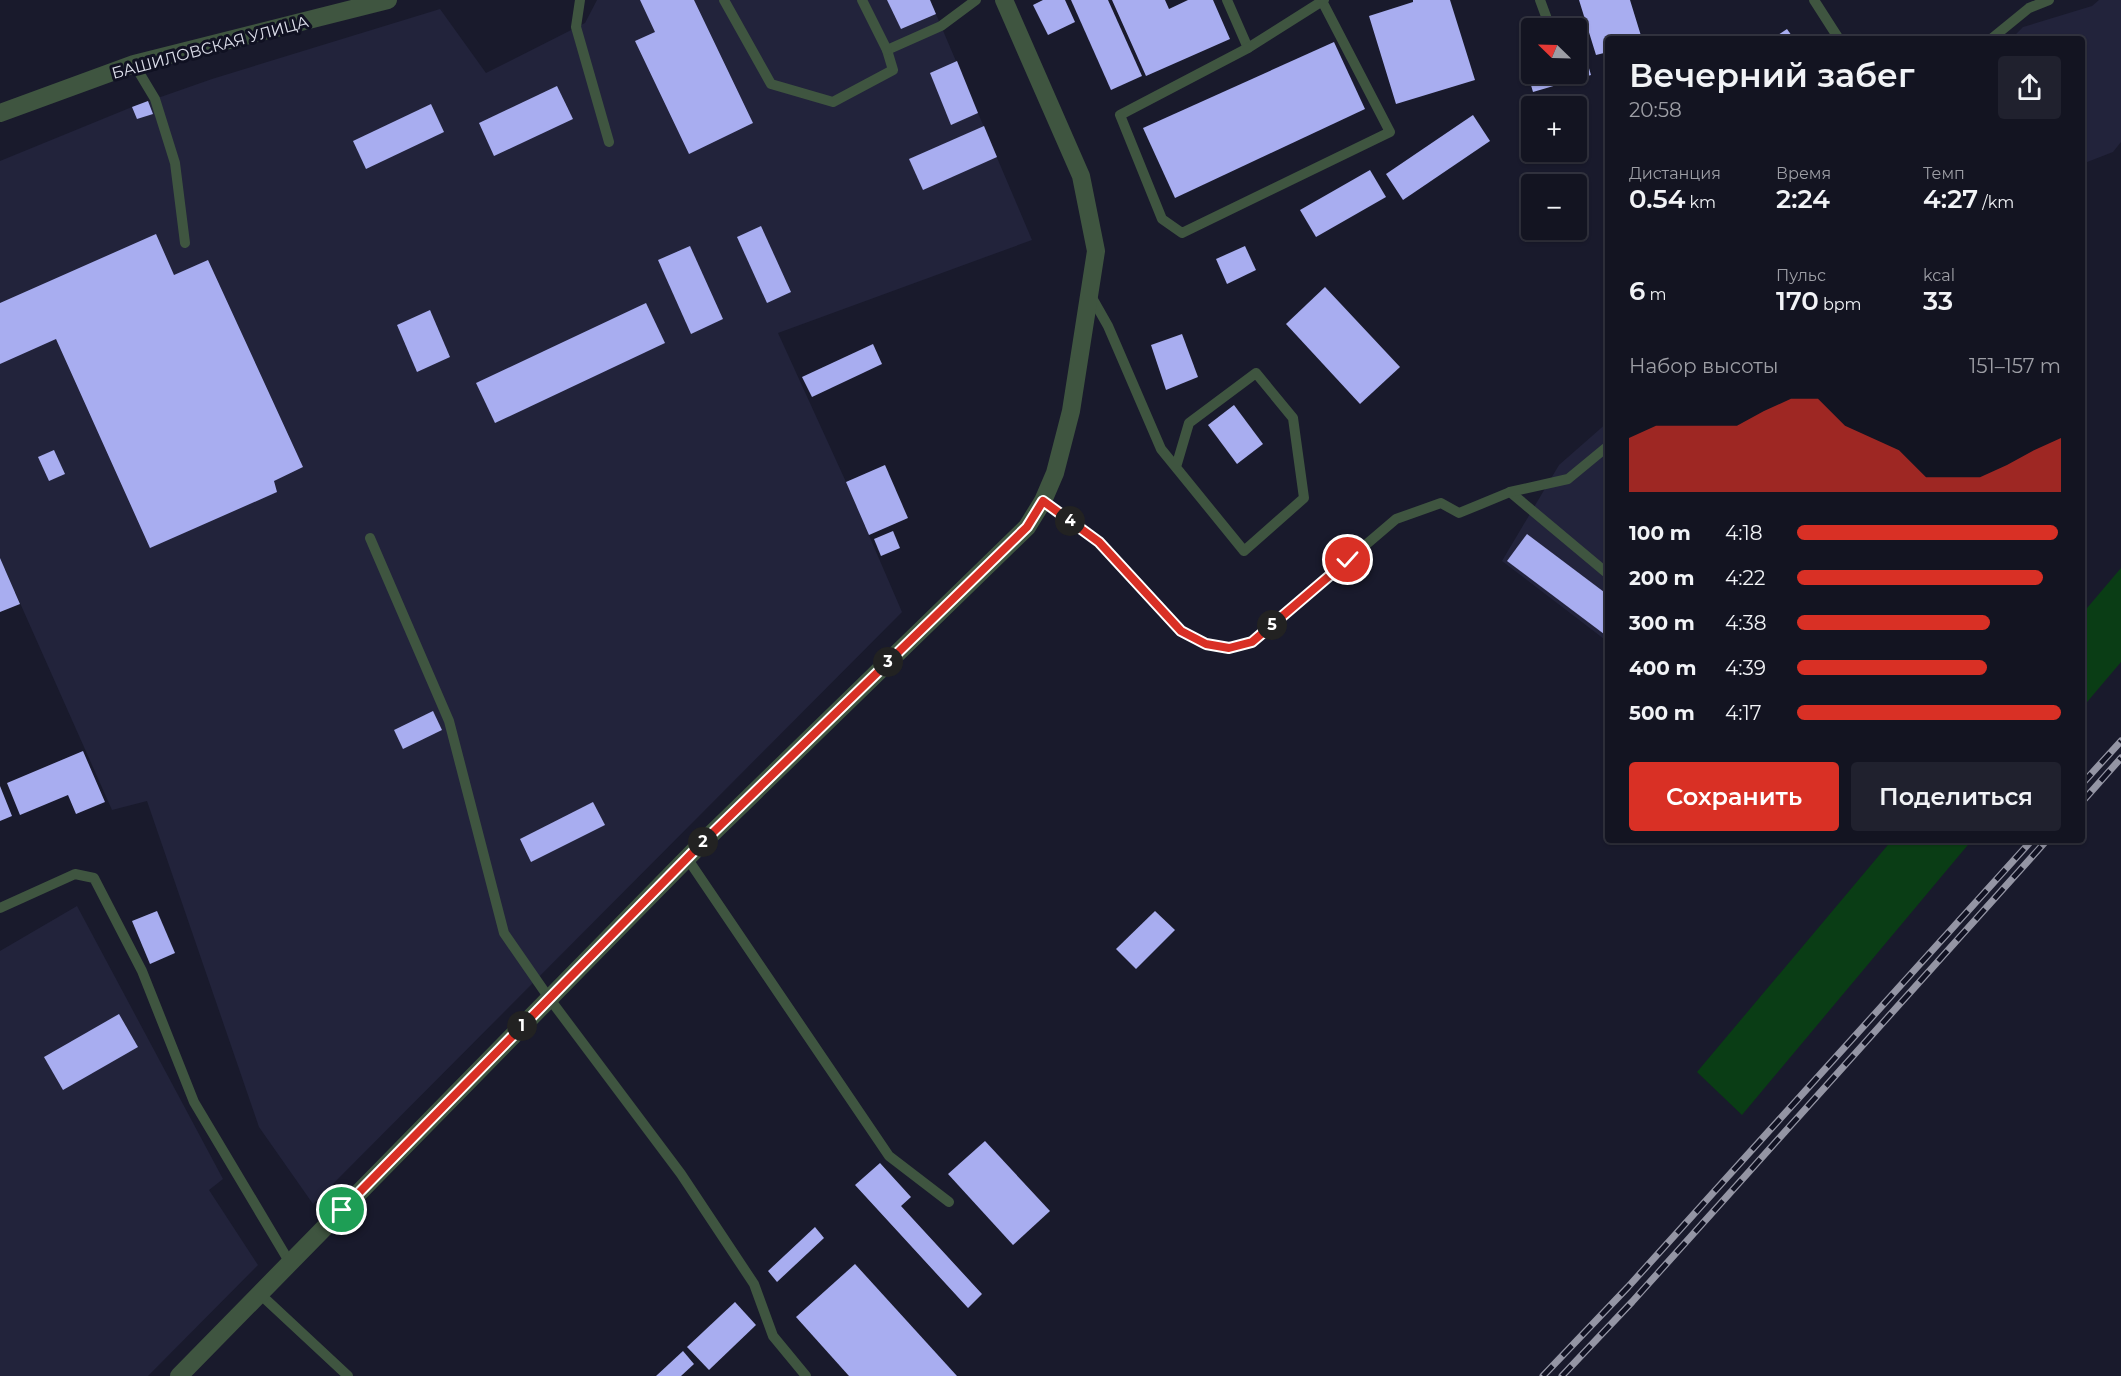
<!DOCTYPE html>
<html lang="ru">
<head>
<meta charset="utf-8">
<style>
  body { margin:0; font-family:Montserrat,sans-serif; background:#20212e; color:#f1f3f6; height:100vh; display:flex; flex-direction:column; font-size:22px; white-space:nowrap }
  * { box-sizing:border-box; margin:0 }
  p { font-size:20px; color:#9d9ea5 }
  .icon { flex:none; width:33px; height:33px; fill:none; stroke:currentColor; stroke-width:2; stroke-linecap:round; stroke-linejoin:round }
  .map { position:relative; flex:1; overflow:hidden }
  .side { position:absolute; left:1605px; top:36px; width:480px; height:807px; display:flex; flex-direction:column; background:#131421; border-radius:6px; box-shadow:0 2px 4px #0004,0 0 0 2px #32333f }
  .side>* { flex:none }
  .needle { width:39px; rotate:293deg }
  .buttons { position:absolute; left:1521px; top:18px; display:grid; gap:12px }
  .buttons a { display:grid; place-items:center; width:66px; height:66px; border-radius:6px; background:#131421; box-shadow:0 2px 4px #0004,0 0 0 2px #32333f; font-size:30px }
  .pin { position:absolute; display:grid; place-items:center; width:51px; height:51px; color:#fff; margin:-26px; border:3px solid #fff; border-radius:50%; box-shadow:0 2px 6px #0007 }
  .km { position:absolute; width:30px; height:30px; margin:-15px; border-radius:50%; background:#222; color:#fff; font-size:16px; line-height:30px; text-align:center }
  .round { display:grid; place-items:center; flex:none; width:63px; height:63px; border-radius:6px; background:#20212e }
  .headline { display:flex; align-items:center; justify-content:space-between; height:102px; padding:0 24px }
  h1 { font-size:33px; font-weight:600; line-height:45px }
  .stats { display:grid; grid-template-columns:repeat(3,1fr); gap:9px; height:102px; padding:6px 24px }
  .stats div { display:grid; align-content:center }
  .stats b { font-size:26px; font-weight:600 }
  .stats small { font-size:16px; font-weight:400 }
  .stats p { font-size:16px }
  .chart { height:168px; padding:12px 24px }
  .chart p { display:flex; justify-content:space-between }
  .chart svg { width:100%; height:108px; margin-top:6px; fill:#d93025; opacity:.7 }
  .button { display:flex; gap:12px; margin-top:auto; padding:12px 24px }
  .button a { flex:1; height:69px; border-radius:6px; background:#d93025; color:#fff; font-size:24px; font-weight:600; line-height:69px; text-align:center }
  .button a+a { background:#20212e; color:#f1f3f6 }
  ul { padding:0 24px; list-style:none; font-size:20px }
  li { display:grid; grid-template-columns:96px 72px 1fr; align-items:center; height:45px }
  li i { height:15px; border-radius:8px; background:#d93025 }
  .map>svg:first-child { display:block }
</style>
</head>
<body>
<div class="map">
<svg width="2121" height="1376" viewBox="0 0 2121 1376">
  <rect width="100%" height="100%" fill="#191a2c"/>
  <g fill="#22233b">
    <path d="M 597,0 L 930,0 L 1032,240 L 778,333 L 846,482 L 902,612 L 313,1204 L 259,1127 L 147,801 L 112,810 L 0,558 L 0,161 L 132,107 L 212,79 L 440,9 L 486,73 L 585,23 Z"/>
    <path d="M 2099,0 L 2121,0 L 2121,142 L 2113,152 L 2082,164 L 2082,39 L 2011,39 L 2023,27 L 2092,6 Z"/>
    <path d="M 1608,422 L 1608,642 L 1502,561 L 1559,465 Z"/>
    <path d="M 77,906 L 223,1179 L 209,1190 L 258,1265 L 148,1376 L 0,1376 L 0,951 Z"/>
  </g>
  <g fill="#0a3d15">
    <path d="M 2121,568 L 2121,662 L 2082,708 L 2082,614 Z"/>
    <path d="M 1892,840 L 1972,840 L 1742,1115 L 1697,1072 Z"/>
  </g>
  <g fill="#a8adf0">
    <path d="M 640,0 L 694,0 L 753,123 L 689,154 L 635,41 L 655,32 Z"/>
    <path d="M 887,0 L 930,0 L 936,14 L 901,29 Z"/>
    <path d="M 1043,0 L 1065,0 L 1075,22 L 1048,35 L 1033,5 Z"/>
    <path d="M 1071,0 L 1108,0 L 1142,76 L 1111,90 Z"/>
    <path d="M 1112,0 L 1165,0 L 1169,9 L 1188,0 L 1213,0 L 1230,39 L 1146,76 Z"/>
    <path d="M 1413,0 L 1450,0 L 1475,80 L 1396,104 L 1369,16 L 1413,2 Z"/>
    <path d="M 1579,0 L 1630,0 L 1642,39 L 1608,39 L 1608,52 L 1596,55 Z"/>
    <path d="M 1787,29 L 1794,39 L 1772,39 Z"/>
    <path d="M 1581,41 L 1591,75 L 1533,92 L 1523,58 L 1532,56 L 1532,74 L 1576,74 L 1576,43 Z"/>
    <path d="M 1334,42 L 1365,109 L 1175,198 L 1143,128 Z"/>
    <path d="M 957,61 L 978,113 L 951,125 L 930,73 Z"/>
    <path d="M 557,86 L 573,119 L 494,156 L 479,123 Z"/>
    <path d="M 148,101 L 153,114 L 137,119 L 132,107 Z"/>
    <path d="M 431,104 L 444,132 L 366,169 L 353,141 Z"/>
    <path d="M 1473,115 L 1490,141 L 1403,200 L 1386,174 Z"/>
    <path d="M 984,126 L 997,157 L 923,190 L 909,159 Z"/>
    <path d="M 1370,170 L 1386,197 L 1316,237 L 1300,210 Z"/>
    <path d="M 761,226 L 791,292 L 767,303 L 737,237 Z"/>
    <path d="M 156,234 L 174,275 L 208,260 L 303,467 L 274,481 L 277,492 L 150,548 L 56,339 L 0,364 L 0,303 Z"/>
    <path d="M 690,246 L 723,319 L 691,334 L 658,260 Z"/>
    <path d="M 1245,246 L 1256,270 L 1227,284 L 1216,259 Z"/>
    <path d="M 1325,287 L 1400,367 L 1360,404 L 1286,324 Z"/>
    <path d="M 646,303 L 665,343 L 495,423 L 476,383 Z"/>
    <path d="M 430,310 L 450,357 L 417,372 L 397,325 Z"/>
    <path d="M 1182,334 L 1198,377 L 1166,390 L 1151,345 Z"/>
    <path d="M 873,344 L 882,364 L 812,397 L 802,377 Z"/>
    <path d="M 1234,405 L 1263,444 L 1237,464 L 1208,425 Z"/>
    <path d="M 54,450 L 65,474 L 49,481 L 38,457 Z"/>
    <path d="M 885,465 L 908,518 L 869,535 L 846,482 Z"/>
    <path d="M 893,531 L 900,548 L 881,556 L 874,539 Z"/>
    <path d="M 1527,534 L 1608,595 L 1608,637 L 1507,561 Z"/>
    <path d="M 0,558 L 20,604 L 0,612 Z"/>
    <path d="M 433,711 L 442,730 L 403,749 L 394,730 Z"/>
    <path d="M 83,751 L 105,802 L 76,814 L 68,795 L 20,815 L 7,783 Z"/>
    <path d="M 0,786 L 12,816 L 0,821 Z"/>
    <path d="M 593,802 L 605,825 L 531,862 L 520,839 Z"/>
    <path d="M 157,911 L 175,953 L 150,964 L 132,921 Z"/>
    <path d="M 1155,911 L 1175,930 L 1136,969 L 1116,949 Z"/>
    <path d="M 119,1014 L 138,1047 L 63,1090 L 44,1057 Z"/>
    <path d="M 985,1141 L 1050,1211 L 1013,1245 L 948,1174 Z"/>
    <path d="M 880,1163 L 911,1197 L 901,1206 L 982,1294 L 968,1308 L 855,1185 Z"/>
    <path d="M 815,1227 L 824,1238 L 777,1282 L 768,1271 Z"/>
    <path d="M 855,1264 L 957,1376 L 849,1376 L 796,1317 Z"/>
    <path d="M 735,1302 L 756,1325 L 709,1370 L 687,1347 Z"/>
    <path d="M 683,1351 L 694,1364 L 681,1376 L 656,1376 Z"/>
  </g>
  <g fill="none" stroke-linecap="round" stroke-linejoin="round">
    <g stroke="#3f5540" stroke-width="10">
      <path d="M 580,0 L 576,27 L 609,142"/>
      <path d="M 724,0 L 771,84 L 833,102 L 893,70 L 887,50 L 941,26 L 976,0"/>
      <path d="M 862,0 L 887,50"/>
      <path d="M 1227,0 L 1248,48"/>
      <path d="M 1540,0 L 1547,19"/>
      <path d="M 1814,0 L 1839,39"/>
      <path d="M 1322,1 L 1390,132 L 1182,233 L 1162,219 L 1120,115 L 1248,48 L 1324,0"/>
      <path d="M 1991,39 L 2029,8 L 2049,0"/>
      <path d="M 134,64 L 155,99 L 175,163 L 185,243"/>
      <path d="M 1091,296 L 1108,326 L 1161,449 L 1244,551 L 1304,498 L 1293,418 L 1256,373 L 1189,423 L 1176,467"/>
      <path d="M 1510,492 L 1608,574"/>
      <path d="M 1043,501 L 1099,542 L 1181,631 L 1206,644 L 1229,648 L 1252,642 L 1396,519 L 1441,503 L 1459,513 L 1510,492 L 1568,479 L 1608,446"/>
      <path d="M 370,538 L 449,721 L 504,933 L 549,998 L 681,1174 L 754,1284 L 773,1336 L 806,1376"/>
      <path d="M 687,858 L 889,1156 L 949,1202"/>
      <path d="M 0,908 L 75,874 L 94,878 L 142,971 L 194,1102 L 290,1263"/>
      <path d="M 260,1294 L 348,1376"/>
    </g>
    <g stroke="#3f5540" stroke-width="18">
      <path d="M 0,113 L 134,64 L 388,0"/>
      <path d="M 179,1376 L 697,848 L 1027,527 L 1043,501 L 1055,473 L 1071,411 L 1096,251 L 1081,176 L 1004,0"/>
    </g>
    <g stroke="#9495a4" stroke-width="7">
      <g id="rail">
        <path d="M 2082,784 L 2121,741"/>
        <path d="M 2082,802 L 2121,758"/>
        <path d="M 1543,1376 L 1628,1287 L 2032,840"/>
        <path d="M 1562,1376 L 1632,1302 L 2047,840"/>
      </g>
    </g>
    <use href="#rail" stroke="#101122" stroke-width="4.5" stroke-dasharray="14" stroke-linecap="butt"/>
  </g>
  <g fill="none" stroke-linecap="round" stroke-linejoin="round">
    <g stroke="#fff" stroke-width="12">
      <path id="route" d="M 342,1210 L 697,848 L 1027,527 L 1043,501 L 1099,542 L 1181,631 L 1206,644 L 1229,648 L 1252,642 L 1348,560"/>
    </g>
    <use href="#route" stroke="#d93025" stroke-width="8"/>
  </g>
  <g text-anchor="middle" stroke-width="6" stroke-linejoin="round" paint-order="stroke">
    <g font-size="16" fill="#dee0ec" stroke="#101122">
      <text transform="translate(210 47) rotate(-15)" y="6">БАШИЛОВСКАЯ УЛИЦА</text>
    </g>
  </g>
</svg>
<div class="buttons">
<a><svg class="needle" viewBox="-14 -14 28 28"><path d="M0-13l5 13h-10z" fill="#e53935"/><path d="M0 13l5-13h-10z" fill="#9d9ea5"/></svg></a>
<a>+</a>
<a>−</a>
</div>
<div class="pin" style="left:342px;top:1210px;background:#1e9e55"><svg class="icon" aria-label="arrive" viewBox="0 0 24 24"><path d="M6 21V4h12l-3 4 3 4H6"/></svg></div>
<div class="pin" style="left:1348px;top:560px;background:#d93025"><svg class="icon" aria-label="check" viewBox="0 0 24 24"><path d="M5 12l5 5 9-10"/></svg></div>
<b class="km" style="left:522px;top:1026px">1</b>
<b class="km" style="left:703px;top:842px">2</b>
<b class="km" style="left:888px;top:662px">3</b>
<b class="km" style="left:1070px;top:521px">4</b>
<b class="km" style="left:1272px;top:625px">5</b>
<section class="side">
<div class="headline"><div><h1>Вечерний забег</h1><p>20:58</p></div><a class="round"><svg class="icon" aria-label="share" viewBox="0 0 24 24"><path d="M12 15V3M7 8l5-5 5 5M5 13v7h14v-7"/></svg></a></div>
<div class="stats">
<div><p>Дистанция</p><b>0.54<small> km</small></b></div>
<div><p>Время</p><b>2:24</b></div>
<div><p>Темп</p><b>4:27<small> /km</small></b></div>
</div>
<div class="stats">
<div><b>6<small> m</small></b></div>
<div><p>Пульс</p><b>170<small> bpm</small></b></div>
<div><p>kcal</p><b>33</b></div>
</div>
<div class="chart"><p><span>Набор высоты</span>151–157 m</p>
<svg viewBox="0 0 160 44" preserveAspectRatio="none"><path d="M0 44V22L10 17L20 17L30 17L40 17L50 11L60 6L70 6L80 17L90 22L100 27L110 38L120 38L130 38L140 33L150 27L160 22V44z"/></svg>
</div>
<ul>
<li><b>100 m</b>4:18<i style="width:99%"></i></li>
<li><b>200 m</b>4:22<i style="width:93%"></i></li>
<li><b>300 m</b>4:38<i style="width:73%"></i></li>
<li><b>400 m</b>4:39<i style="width:72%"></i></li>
<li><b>500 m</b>4:17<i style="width:100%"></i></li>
</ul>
<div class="button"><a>Сохранить</a><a>Поделиться</a></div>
</section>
</div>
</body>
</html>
